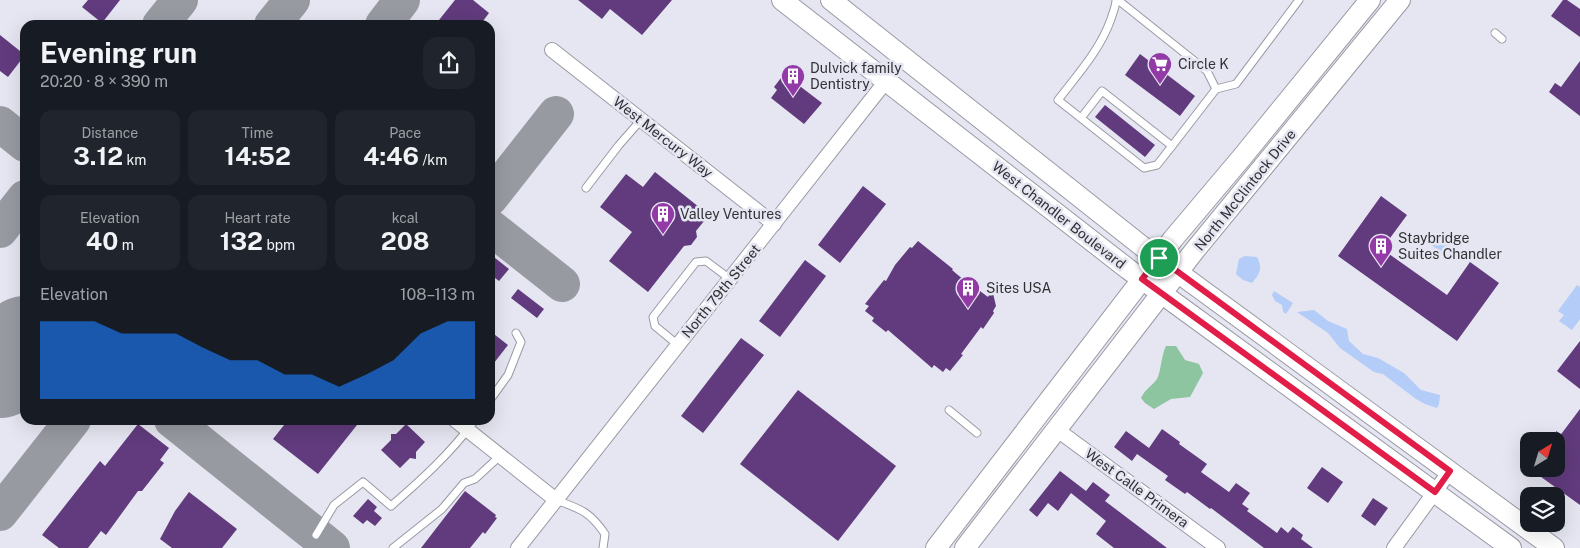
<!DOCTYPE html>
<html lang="en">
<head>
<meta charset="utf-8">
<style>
  body { margin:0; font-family:"Public Sans",sans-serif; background:#20242c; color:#f1f3f6; height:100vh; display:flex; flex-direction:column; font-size:19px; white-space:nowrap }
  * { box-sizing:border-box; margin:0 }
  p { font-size:16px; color:#9ea1a6 }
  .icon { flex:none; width:28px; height:28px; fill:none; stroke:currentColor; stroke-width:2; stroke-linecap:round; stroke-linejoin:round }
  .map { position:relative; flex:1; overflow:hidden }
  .side { position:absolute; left:20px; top:20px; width:475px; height:405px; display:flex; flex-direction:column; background:#171b24; border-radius:15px; box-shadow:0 5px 20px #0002 }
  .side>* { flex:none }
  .needle { width:32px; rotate:38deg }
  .controls { position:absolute; left:1520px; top:432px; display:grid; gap:10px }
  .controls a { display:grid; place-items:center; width:45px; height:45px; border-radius:10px; background:#171b24; box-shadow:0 5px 20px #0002; font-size:25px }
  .pin { position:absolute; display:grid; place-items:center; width:42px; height:42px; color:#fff; margin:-21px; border:2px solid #fff; border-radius:50%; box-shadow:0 1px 5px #0007 }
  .round { display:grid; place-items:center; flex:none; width:52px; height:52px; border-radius:15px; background:#20242c }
  .overview { display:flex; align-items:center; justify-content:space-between; height:85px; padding:0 20px }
  h1 { font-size:28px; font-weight:700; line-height:38px }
  .stats { display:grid; grid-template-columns:repeat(3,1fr); gap:8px; height:85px; padding:5px 20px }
  .stats div { display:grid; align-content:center; border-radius:12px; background:#20242c; text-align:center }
  .stats b { font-size:25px; font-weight:700 }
  .stats small { font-size:14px; font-weight:400 }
  .stats p { font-size:14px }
  .chart { height:140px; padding:10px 20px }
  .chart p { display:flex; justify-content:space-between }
  .chart svg { width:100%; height:90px; margin-top:5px; fill:#1a73e8; opacity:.7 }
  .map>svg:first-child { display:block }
</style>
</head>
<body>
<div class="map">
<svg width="1580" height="548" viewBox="0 0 1580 548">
  <rect width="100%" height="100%" fill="#e5e6f1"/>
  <path fill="#8cc59f" d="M 1166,346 L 1176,346 L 1185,360 L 1199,364 L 1203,373 L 1190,397 L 1171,399 L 1154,409 L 1145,403 L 1141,398 C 1145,389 1152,386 1157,379 C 1161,372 1161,356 1166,346 Z"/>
  <g fill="#b3ccf8">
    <path d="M 1431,233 L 1447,245 L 1441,252 L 1427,242 L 1426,238 Z"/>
    <path d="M 1245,256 L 1257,257 C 1263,269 1260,273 1252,283 L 1243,280 L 1236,274 L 1239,259 Z"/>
    <path d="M 1577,285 L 1580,287 L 1580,319 L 1572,330 L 1559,321 L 1564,315 L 1558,311 Z"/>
    <path d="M 1274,291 L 1293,303 L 1286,314 L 1283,312 L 1282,305 L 1275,301 L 1272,295 Z"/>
    <path d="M 1314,310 L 1328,321 L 1347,329 L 1349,341 L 1363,354 L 1378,358 L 1404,373 L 1421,390 L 1440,395 L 1439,404 L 1437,408 L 1425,404 L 1416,399 L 1383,374 L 1374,372 L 1340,348 L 1328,333 L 1297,312 Z"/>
  </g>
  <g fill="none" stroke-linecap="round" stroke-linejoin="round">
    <g stroke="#989aa2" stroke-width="36">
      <path d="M 160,25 L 180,0"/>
      <path d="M 272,25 L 292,0"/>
      <path d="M 383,25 L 402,0"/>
      <path d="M 0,124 L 25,144"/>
      <path d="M 490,198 L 556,114"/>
      <path d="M 490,227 L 562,284"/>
      <path d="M 0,230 L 25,198"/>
      <path d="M 172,420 L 332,548"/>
      <path d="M 0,513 L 73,420"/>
    </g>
    <path stroke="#989aa2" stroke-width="90" d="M 0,373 L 25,341"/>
  </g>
  <g fill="#613b7d">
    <path d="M 88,0 L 120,0 L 102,23 L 82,7 Z"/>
    <path d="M 455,0 L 473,0 L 489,13 L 480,25 L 435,25 Z"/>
    <path d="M 578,0 L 672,0 L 642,35 L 610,9 L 602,19 Z"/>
    <path d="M 1563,0 L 1567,0 L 1580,9 L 1580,37 L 1551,16 Z"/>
    <path d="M 0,35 L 25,55 L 8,77 L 0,71 Z"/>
    <path d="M 1140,54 L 1195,96 L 1180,116 L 1125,75 Z"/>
    <path d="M 1580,61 L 1580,116 L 1549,92 L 1555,83 L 1561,87 Z"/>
    <path d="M 784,74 L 822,103 L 804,124 L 771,98 L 777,90 L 774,87 Z"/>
    <path d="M 1105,105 L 1155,145 L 1145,157 L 1095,117 Z"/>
    <path d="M 655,172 L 709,215 L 696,231 L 697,237 L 691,245 L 684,246 L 648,292 L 609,261 L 632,232 L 600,207 L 626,174 L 643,187 Z"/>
    <path d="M 863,186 L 886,204 L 840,263 L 818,245 Z"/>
    <path d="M 1381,196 L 1407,215 L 1382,249 L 1447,295 L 1470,262 L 1499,283 L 1457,341 L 1338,256 Z"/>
    <path d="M 918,241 L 953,269 L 952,270 L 971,286 L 972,285 L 988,297 L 992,289 L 996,306 L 993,311 L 994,313 L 983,329 L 981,327 L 961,354 L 963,355 L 950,371 L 946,368 L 943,372 L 934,365 L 932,368 L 888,330 L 886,332 L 872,321 L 874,318 L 865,311 L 869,306 L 865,304 L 884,280 L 886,281 L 895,265 L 910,247 L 912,248 Z"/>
    <path d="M 490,254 L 509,269 L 499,281 L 490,274 Z"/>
    <path d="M 805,260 L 826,276 L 780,337 L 759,321 Z"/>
    <path d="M 518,289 L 544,309 L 537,318 L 511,298 Z"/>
    <path d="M 490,331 L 508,345 L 490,368 Z"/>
    <path d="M 741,338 L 764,355 L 703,433 L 681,416 Z"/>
    <path d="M 1580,341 L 1580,389 L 1557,371 Z"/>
    <path d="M 798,390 L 896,466 L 838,541 L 740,464 Z"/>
    <path d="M 1580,409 L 1580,505 L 1530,469 L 1556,469 L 1556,431 L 1561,434 L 1562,433 Z"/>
    <path d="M 288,420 L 361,420 L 318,474 L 273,439 Z"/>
    <path d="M 138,424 L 169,448 L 160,460 L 164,463 L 142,491 L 138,491 L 106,535 L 101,531 L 88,548 L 59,548 L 42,535 L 100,461 L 105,466 Z"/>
    <path d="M 406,424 L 425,442 L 416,452 L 416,459 L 410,458 L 400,468 L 381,450 L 391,440 L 391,434 L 396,434 Z"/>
    <path d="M 1162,429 L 1180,442 L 1179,444 L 1207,464 L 1201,472 L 1229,492 L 1236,483 L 1250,493 L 1242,504 L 1249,509 L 1247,511 L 1277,533 L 1281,527 L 1288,533 L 1293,527 L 1303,535 L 1301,539 L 1313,548 L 1264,548 L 1211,508 L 1210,509 L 1187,492 L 1185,494 L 1165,480 L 1168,476 L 1137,454 L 1132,461 L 1114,447 L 1126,431 L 1149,448 Z"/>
    <path d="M 1322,467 L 1343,482 L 1328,503 L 1307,488 Z"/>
    <path d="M 1060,471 L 1086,491 L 1093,482 L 1110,495 L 1105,501 L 1167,548 L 1114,548 L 1096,534 L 1106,521 L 1071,493 L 1058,511 L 1048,503 L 1037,517 L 1029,510 Z"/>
    <path d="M 465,491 L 496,515 L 495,517 L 497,518 L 485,534 L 483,532 L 470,548 L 421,548 Z"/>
    <path d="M 189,492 L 237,529 L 222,548 L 172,548 L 160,539 L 175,511 Z"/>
    <path d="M 1373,498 L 1388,508 L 1375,526 L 1361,516 Z"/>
    <path d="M 368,499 L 377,507 L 374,511 L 382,518 L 375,526 L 367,520 L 363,524 L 353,516 Z"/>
  </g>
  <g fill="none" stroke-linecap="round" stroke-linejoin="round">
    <g stroke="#999aa4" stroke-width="9">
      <g id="service">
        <path d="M 1116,0 C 1116,6 1113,12 1111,19 C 1100,50 1078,74 1058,100 L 1144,168 L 1157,165 L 1172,146"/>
        <path d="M 1118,0 L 1207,71 L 1216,89"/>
        <path d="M 1495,33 L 1502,39"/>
        <path d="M 1081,118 L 1102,91 L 1172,146 L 1216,89 L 1236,84 L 1299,0"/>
        <path d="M 586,188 L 619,145 L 641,120"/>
        <path d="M 678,345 L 655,326 L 653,317 L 696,262 L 706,261 L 730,279"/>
        <path d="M 490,400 L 508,375 L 521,342 L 516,333"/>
        <path d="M 949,410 L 977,433"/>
        <path d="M 556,500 C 581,509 590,512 605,534 L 603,548"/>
        <path d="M 316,535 L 334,505 L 363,482 L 391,506 C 421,480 451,453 475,420"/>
        <path d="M 393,548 L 442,509 L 464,483 L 475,479 L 500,456"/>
      </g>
    </g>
    <g stroke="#999aa4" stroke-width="16">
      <g id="minor">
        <path d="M 552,50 L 774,224"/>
        <path d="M 455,420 L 556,500"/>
        <path d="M 1056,429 L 1218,548"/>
        <path d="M 518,548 L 886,81"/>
        <path d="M 1394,548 L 1450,471"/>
      </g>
    </g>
    <g stroke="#999aa4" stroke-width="22">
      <g id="secondary">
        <path d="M 782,0 L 1128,269 L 1511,548"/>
        <path d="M 831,0 L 1143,247 L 1554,548"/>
        <path d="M 936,548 L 1173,239 L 1243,156 L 1370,0"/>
        <path d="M 965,548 L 1195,250 L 1400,0"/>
      </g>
    </g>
    <use href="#service" stroke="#fff" stroke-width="7"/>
    <use href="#minor" stroke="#fff" stroke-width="14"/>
    <use href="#secondary" stroke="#fff" stroke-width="20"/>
  </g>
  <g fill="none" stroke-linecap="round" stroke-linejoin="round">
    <g stroke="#fff" stroke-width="10">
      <path id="route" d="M 1159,258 L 1450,471 L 1435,492 L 1142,279 Z"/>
    </g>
    <use href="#route" stroke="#e11d48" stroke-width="6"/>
  </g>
  <defs>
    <g id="supermarket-pin" transform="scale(1.25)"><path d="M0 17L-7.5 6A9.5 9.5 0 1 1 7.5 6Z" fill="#923ba7" stroke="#e5e6f1"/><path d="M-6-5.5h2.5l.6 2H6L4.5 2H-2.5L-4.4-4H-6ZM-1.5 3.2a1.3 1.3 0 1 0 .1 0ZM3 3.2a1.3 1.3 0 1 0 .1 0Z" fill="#fff"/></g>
    <g id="building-pin" transform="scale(1.25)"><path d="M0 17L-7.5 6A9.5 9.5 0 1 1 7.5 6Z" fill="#923ba7" stroke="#e5e6f1"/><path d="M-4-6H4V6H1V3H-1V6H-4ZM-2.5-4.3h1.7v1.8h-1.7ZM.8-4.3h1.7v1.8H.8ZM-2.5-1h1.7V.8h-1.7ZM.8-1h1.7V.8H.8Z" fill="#fff"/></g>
  </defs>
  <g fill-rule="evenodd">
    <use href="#supermarket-pin" x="1160" y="64"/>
    <use href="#building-pin" x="793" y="76"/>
    <use href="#building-pin" x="663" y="214"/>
    <use href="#building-pin" x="1381" y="246"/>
    <use href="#building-pin" x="968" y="288"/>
  </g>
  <g text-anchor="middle" stroke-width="5" stroke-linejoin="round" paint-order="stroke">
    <g font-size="14" fill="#303135" stroke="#e5e6f1" text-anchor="start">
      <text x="1178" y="69">Circle K</text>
      <text x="810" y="73">Dulvick family<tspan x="810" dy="16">Dentistry</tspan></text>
      <text x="680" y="219">Valley Ventures</text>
      <text x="1398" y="243">Staybridge<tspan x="1398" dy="16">Suites Chandler</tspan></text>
      <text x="986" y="293">Sites USA</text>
    </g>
    <g font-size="14" fill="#303135" stroke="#e5e6f1">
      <text transform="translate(663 137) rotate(38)" y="5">West Mercury Way</text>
      <text transform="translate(1245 190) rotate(-51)" y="5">North McClintock Drive</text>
      <text transform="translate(1059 215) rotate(38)" y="5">West Chandler Boulevard</text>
      <text transform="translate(721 291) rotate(-51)" y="5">North 79th Street</text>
      <text transform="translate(1137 488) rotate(36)" y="5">West Calle Primera</text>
    </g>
  </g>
</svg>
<div class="controls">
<a><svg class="needle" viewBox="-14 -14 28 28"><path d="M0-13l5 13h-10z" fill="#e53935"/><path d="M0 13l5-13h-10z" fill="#9ea1a6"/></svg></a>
<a><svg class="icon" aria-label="layers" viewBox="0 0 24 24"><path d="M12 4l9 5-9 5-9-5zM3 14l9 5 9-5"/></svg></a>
</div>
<div class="pin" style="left:1159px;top:258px;background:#1e9e55"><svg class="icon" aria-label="arrive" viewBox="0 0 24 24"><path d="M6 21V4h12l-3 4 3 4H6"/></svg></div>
<section class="side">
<div class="overview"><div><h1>Evening run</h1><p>20:20 · 8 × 390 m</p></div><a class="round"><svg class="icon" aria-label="share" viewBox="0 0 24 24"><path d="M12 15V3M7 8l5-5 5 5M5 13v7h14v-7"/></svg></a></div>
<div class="stats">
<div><p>Distance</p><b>3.12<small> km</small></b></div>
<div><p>Time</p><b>14:52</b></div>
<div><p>Pace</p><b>4:46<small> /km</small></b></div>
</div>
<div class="stats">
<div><p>Elevation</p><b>40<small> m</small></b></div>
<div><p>Heart rate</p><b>132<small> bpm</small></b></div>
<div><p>kcal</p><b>208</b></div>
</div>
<div class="chart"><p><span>Elevation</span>108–113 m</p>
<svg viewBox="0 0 160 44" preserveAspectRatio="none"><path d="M0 44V6L10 6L20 6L30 12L40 12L50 12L60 19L70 25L80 25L90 32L100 32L110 38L120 32L130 25L140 12L150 6L160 6V44z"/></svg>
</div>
</section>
</div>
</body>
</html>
